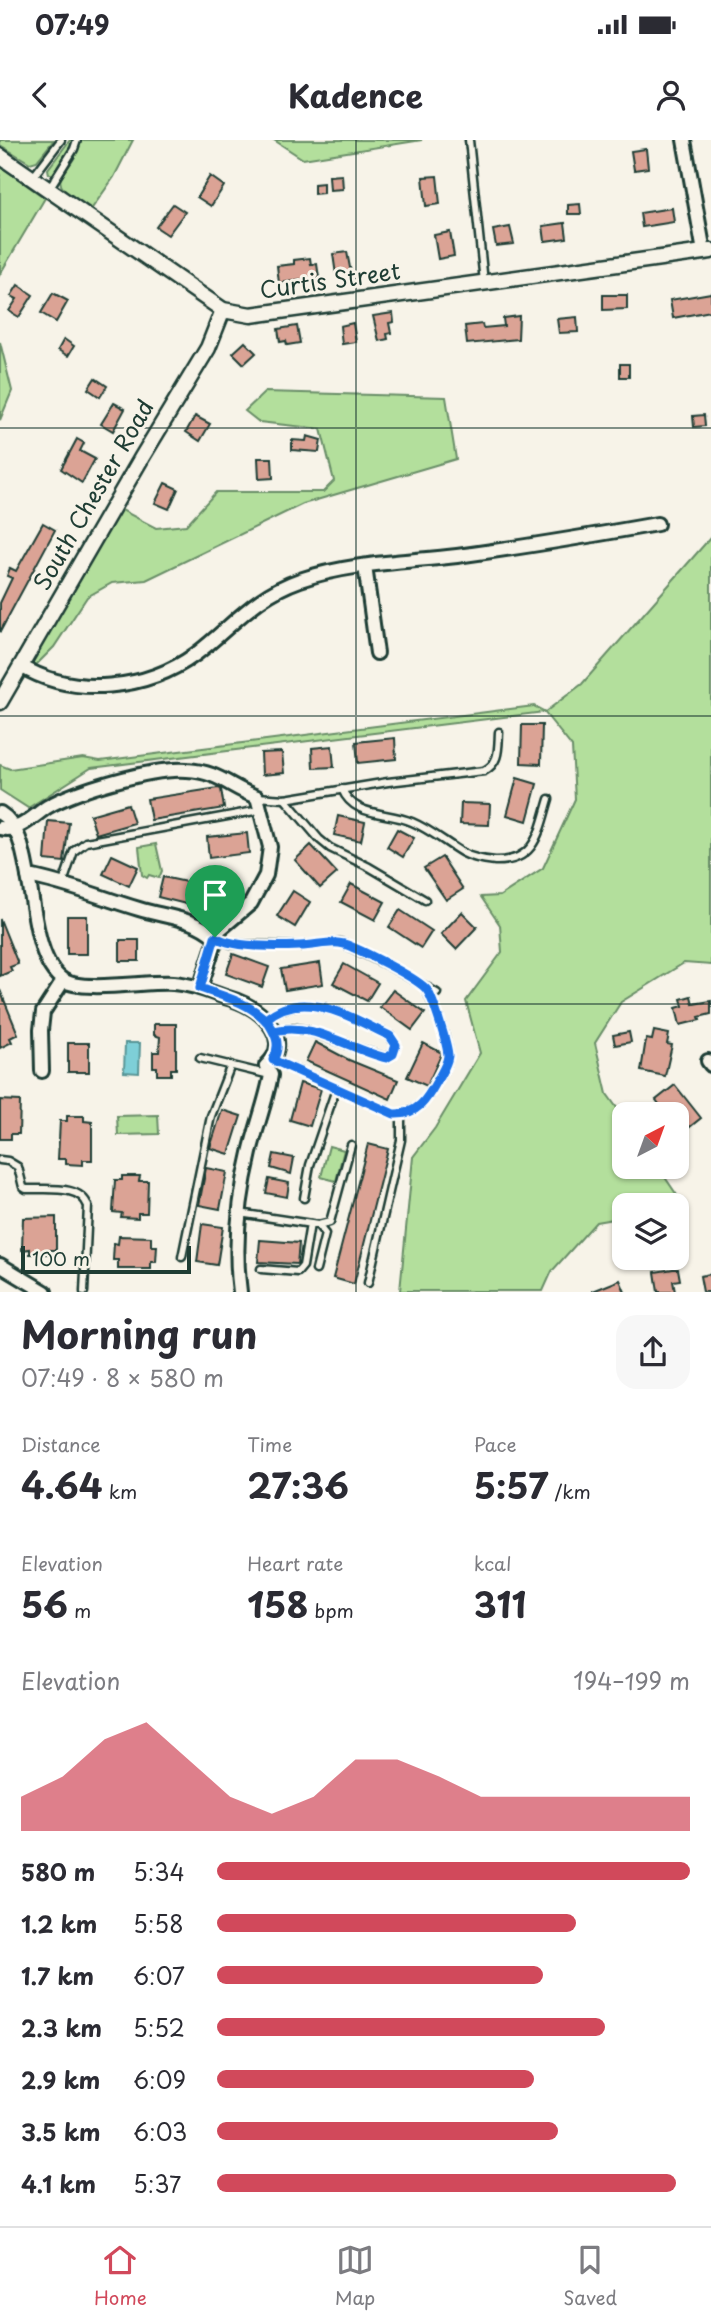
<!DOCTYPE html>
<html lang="en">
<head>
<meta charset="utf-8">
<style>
  body { margin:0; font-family:"Playpen Sans",sans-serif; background:#f7f7f7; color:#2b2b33; height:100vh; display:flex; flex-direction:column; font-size:26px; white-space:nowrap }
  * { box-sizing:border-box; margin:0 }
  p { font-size:23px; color:#7c7c81 }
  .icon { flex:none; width:38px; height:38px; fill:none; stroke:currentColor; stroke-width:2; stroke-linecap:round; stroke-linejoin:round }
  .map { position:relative; height:1152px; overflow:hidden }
  .sheet { display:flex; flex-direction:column; background:#fff; flex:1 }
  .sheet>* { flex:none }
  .needle { width:46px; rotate:41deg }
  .fabs { position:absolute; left:612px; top:962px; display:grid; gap:14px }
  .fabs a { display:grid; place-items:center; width:77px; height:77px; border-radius:14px; background:#fff; box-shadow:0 2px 5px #0004; font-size:35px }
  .scale { position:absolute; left:21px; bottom:18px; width:170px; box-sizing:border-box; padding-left:7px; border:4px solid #1f3d34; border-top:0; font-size:19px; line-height:24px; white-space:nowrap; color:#1f3d34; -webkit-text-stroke:5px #f7f3e8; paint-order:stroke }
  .pin { position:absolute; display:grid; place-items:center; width:60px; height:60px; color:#fff; margin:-72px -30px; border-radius:50% 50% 50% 0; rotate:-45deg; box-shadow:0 0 7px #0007 }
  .pin .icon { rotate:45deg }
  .round { display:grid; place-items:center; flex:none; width:74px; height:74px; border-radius:21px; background:#f7f7f7 }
  .summary { display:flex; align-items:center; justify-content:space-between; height:119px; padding:0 21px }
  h1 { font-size:38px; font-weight:700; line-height:52px }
  .metrics { display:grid; grid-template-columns:repeat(3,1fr); gap:10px; height:119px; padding:7px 21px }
  .metrics div { display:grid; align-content:center }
  .metrics b { font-size:35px; font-weight:700 }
  .metrics small { font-size:19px; font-weight:400 }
  .metrics p { font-size:19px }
  .chart { height:196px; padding:14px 21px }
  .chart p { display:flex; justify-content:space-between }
  .chart svg { width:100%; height:126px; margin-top:7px; fill:#d1495b; opacity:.7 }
  ul { padding:0 21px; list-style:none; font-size:23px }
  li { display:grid; grid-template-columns:112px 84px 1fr; align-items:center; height:52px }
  li i { height:18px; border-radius:9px; background:#d1495b }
  .status { display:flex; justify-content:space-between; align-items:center; height:49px; padding:0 35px; background:#fff; direction:ltr }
  .status svg { height:19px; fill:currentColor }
  header { display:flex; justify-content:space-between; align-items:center; height:91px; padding:0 21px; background:#fff; font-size:32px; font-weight:700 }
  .dock { display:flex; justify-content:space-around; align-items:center; height:98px; border-top:2px solid #e1e1e2; background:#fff; font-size:19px; color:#7c7c81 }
  .dock a { display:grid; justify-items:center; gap:4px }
  .dock .selected { color:#d1495b }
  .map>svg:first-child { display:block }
</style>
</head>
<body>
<div class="status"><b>07:49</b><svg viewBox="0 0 49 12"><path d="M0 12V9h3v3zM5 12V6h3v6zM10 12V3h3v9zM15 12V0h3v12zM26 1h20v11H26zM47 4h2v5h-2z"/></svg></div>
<header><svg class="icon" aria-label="back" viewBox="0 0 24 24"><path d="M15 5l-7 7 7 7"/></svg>Kadence<svg class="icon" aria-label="person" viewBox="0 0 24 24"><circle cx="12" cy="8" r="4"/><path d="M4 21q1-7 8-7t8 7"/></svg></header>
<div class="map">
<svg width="711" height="1152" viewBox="0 0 711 1152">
  <rect width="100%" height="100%" fill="#f7f3e8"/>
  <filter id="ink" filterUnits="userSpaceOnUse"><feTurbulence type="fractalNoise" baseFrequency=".0143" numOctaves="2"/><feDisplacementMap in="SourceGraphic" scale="14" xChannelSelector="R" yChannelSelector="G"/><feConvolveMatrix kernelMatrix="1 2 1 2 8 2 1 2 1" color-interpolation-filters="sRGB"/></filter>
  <g filter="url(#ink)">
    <g fill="#b3df9c" stroke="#698e68" stroke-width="2">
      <path d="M 0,0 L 54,0 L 37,21 L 30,23 L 0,5 Z"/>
      <path d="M 70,0 L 74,0 L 74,3 L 53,34 L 49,34 L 48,29 Z"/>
      <path d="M 81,0 L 133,0 L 114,37 L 90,71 C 35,32 71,43 81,0 Z"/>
      <path d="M 274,0 L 422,0 L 303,19 Z"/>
      <path d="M 0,26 L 45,58 L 0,134 Z"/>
      <path d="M 0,202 L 12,251 L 0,280 Z"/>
      <path d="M 265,252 L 446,257 L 456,319 L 303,364 L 146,440 L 112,443 L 87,457 L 54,507 L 28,533 L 22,534 L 118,368 L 156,388 L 186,385 L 216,352 L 323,352 L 334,341 L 321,289 L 259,282 L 245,271 Z"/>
      <path d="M 711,397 L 711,825 L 684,823 L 621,862 L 595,903 L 607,954 L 625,979 L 625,1027 L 658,1027 L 685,1067 L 625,1066 L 625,1077 L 596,1082 L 552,1131 L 543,1151 L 400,1151 L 413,1017 L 435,988 L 480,913 L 466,861 L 502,812 L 500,785 L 481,757 L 500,756 L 543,728 L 575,659 L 572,607 L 544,572 L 91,628 L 28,668 L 0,650 L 0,625 L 10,629 L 83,618 L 100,621 L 534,566 L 545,572 L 582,544 Z"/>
      <path d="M 156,704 L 162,731 L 159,738 L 149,735 L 147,738 L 142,735 L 139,707 Z"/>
      <path d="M 158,975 L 159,994 L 118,995 L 117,976 Z"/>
      <path d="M 329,1006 L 344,1010 L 336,1041 L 321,1037 Z"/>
    </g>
    <path fill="#7ecfd7" stroke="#589596" stroke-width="2" d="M 125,903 L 140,903 L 139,933 L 124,932 Z"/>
    <g fill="#dba395" stroke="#1f3d34" stroke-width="2">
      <path d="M 646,9 L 648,28 L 634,30 L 631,11 Z"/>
      <path d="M 342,35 L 343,49 L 330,50 L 329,36 Z"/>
      <path d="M 210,36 L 224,46 L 211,66 L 197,57 Z"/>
      <path d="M 437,36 L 440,64 L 426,66 L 423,37 Z"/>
      <path d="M 323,43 L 323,53 L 314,54 L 314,44 Z"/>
      <path d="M 173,64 L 185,72 L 168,95 L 156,87 Z"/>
      <path d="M 580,64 L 581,74 L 568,74 L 568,65 Z"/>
      <path d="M 672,68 L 674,82 L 642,87 L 640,73 Z"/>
      <path d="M 565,83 L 567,98 L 545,101 L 543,86 Z"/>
      <path d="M 510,87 L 514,104 L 496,106 L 493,90 Z"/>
      <path d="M 450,92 L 454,116 L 438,119 L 434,95 Z"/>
      <path d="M 347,112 L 351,133 L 336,135 L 333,114 Z"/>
      <path d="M 310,118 L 311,125 L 317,124 L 319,138 L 279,143 L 277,126 L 294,124 L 294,120 Z"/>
      <path d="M 18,145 L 33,155 L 19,177 L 9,171 L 17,159 L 11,156 Z"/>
      <path d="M 53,153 L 68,161 L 56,182 L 41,173 Z"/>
      <path d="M 711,153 L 711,171 L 673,178 L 670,160 Z"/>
      <path d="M 603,155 L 627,155 L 627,169 L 603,170 Z"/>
      <path d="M 393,173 L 394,182 L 389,183 L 391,193 L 387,194 L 388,199 L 379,201 L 373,176 Z"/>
      <path d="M 519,176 L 518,199 L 467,204 L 465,186 L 482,184 L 483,188 L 504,186 L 503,178 Z"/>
      <path d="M 577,177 L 578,192 L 559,193 L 557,179 Z"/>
      <path d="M 353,183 L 356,202 L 342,204 L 340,186 Z"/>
      <path d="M 297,186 L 300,203 L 287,205 L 286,201 L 280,202 L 278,189 Z"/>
      <path d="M 64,199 L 74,206 L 68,216 L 58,210 Z"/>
      <path d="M 245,202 L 256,213 L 244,224 L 233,213 Z"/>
      <rect x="620" y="224" width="9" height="13"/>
      <path d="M 95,238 L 107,246 L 100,257 L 88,249 Z"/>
      <path d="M 114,263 L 125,269 L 113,291 L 101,284 Z"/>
      <path d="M 704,275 L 705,286 L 694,287 L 693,276 Z"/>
      <path d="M 195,276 L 210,284 L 200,301 L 186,292 Z"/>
      <path d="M 307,296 L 321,300 L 319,312 L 292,310 L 292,300 L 306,301 Z"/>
      <path d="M 77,299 L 84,303 L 80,311 L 95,319 L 82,343 L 61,329 Z"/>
      <path d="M 258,318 L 272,318 L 273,338 L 259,339 Z"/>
      <path d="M 165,343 L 178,349 L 169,369 L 155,363 Z"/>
      <path d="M 43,383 L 55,390 L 0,492 L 0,463 L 12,438 L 7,436 L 10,428 L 16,431 Z"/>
      <path d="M 522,585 L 542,585 L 541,624 L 521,623 Z"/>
      <path d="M 395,598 L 396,619 L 358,623 L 356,602 Z"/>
      <path d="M 332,606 L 334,627 L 313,628 L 312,608 Z"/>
      <path d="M 282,612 L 284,633 L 262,635 L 261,613 Z"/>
      <path d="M 517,638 L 537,644 L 527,681 L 507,675 Z"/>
      <path d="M 218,648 L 221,649 L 224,668 L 151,680 L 147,659 Z"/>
      <path d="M 461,663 L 490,664 L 489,685 L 460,684 Z"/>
      <path d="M 128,664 L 134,683 L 96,694 L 90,675 Z"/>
      <path d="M 338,676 L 365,682 L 361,701 L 334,695 Z"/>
      <path d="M 48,681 L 69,683 L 64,722 L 45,720 Z"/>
      <path d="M 397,689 L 414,698 L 403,717 L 387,707 Z"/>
      <path d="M 247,693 L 249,713 L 209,718 L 207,697 Z"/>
      <path d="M 311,705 L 337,733 L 320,748 L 295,720 Z"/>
      <path d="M 112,715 L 138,727 L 129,746 L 103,734 Z"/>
      <path d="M 442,717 L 463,749 L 446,760 L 424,728 Z"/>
      <path d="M 163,737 L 191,743 L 186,764 L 158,757 Z"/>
      <path d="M 351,744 L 385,762 L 375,780 L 341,762 Z"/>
      <path d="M 293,751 L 310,762 L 295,787 L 277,776 Z"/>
      <path d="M 400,770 L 432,791 L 421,808 L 389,787 Z"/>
      <path d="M 462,772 L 477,787 L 456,809 L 441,794 Z"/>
      <rect x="67" y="776" width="20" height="38"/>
      <path d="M 0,779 L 18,824 L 10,827 L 12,831 L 0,836 Z"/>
      <rect x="120" y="800" width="19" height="21"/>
      <path d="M 233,814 L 269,827 L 262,847 L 226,834 Z"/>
      <path d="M 320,823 L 323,844 L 285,850 L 281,829 Z"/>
      <path d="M 344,824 L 378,843 L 367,861 L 333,843 Z"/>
      <path d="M 0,850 L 18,894 L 10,898 L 12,902 L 0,908 Z"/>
      <path d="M 393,850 L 425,873 L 412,890 L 380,867 Z"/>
      <path d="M 691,856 L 693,864 L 711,861 L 711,874 L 699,877 L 700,880 L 680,885 L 676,868 L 683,866 L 681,859 Z"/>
      <path d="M 154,884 L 176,884 L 176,929 L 171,929 L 171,935 L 157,935 L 157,927 L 153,927 L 153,912 L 159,912 L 160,897 L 154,895 Z"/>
      <path d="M 654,891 L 669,894 L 667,904 L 672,905 L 665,936 L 641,931 L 646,899 L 652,900 Z"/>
      <path d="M 629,892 L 631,902 L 615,905 L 613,895 Z"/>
      <path d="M 315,902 L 349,920 L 398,940 L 390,959 L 306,921 Z"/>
      <rect x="68" y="903" width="21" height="29"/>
      <path d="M 423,903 L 442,913 L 427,946 L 407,937 Z"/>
      <path d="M 300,943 L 321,949 L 310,986 L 290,980 Z"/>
      <path d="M 675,945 L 701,978 L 681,994 L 677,989 L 677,966 L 667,974 L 656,960 Z"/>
      <path d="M 0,960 L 20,961 L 19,994 L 11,994 L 11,999 L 0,999 Z"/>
      <path d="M 222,970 L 241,976 L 229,1014 L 210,1008 Z"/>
      <path d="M 67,976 L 84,976 L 84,981 L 92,982 L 92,1020 L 83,1020 L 83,1025 L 66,1024 L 66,1019 L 58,1019 L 60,981 L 67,981 Z"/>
      <path d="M 368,1004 L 388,1009 L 354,1144 L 333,1138 Z"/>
      <path d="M 274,1014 L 294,1018 L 291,1034 L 271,1028 Z"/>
      <path d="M 206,1028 L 227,1032 L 220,1069 L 199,1065 Z"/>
      <path d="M 122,1036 L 140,1036 L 139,1041 L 148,1041 L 147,1073 L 138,1073 L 138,1078 L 121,1077 L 122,1073 L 113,1072 L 115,1040 L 122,1040 Z"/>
      <path d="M 269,1039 L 289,1043 L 287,1057 L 266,1053 Z"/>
      <path d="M 56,1077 L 56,1110 L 47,1110 L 47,1114 L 30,1114 L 30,1109 L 22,1110 L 23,1078 Z"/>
      <path d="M 202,1084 L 223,1087 L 217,1125 L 197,1122 Z"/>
      <path d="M 119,1096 L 151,1097 L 151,1106 L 157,1106 L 156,1122 L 151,1122 L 151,1129 L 118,1129 L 118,1120 L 113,1120 L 114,1103 L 118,1104 Z"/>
      <path d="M 260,1100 L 299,1103 L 297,1124 L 258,1122 Z"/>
      <path d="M 673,1129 L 678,1129 L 680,1140 L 673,1141 L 675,1152 L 658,1152 L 655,1132 Z"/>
      <path d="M 710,1134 L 711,1152 L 703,1152 L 700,1136 Z"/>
      <path d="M 620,1140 L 625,1152 L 593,1152 L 593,1151 Z"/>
    </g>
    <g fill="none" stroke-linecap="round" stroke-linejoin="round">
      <g stroke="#1f3d34" stroke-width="11">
        <g id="service">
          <path d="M 469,0 L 484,142"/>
          <path d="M 33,37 L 61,0"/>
          <path d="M 49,49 L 74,9 L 77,0"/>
          <path d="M 342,649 C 354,678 387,671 412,682 C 431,690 446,703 463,713 C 472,718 485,720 495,721 C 536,722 539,692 549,659"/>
          <path d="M 257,657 L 285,659 L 388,642 L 484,631 C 500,623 498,608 499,592"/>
          <path d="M 285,659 L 319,699 L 330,708 L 369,727 L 425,760"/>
          <path d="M 63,743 L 74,711 L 86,702 L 260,670"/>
          <path d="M 216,798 L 231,804 L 302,806 L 340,802 L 391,827 L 437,853"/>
          <path d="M 266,879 C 304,846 353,879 390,896 L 396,905 L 393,913 L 386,918 L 306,890 L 296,888 L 274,891"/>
          <path d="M 200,918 L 270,935"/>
          <path d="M 273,920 L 394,974 C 418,975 427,959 437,940 C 442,932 447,924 448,915 C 448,900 433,864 426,848"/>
          <path d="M 0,1020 L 8,1021 L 18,1027 L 23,1047 L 26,1049 C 47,1050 80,1044 88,1066 L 84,1152"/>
          <path d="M 304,1058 L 310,1025 L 336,949"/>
          <path d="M 239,1073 L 318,1085 L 325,1094 L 316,1130"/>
          <path d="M 318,1085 L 330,1082 L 351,1005"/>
          <path d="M 182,1117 L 211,976 L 231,925"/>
          <path d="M 261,1129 L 298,1132 L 303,1126 L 310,1084"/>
          <path d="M 368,1143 L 401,1000 L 401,974"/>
        </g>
      </g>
      <g stroke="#1f3d34" stroke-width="18">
        <g id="minor">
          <path d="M 684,0 L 704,112"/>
          <path d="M 365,426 L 377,513"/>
          <path d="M 21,526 C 74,558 147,550 196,514 C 233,486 254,456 300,440 C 349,423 405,422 457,416 C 524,407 590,396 657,384"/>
          <path d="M 0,673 C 20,685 24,715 28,736 C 67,743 101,758 139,769 C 165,777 195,778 215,797"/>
          <path d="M 0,688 C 18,693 32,677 47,667 C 76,650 154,627 187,630 C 220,632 229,647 257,657 L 270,707 L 266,735 L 251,763 L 219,790 L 200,848"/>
          <path d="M 28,736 C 34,765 37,823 63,840 C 82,853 147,841 173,843 C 191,844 208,851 225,857 C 243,862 262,871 272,888 C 281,902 278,915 266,926 L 271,935 C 266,962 256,987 250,1013 C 239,1058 234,1106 240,1152"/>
          <path d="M 708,921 L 711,925"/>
          <path d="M 42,931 L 41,890 L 43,872 L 63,841"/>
          <path d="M 0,1125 L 45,1152"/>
        </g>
      </g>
      <g stroke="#1f3d34" stroke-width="19">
        <g id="tertiary">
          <path d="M 0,16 L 223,170 L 251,175 L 711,111"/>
          <path d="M 0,562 L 142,317 L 208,208 L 223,170"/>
        </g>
      </g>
      <use href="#service" stroke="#f7f3e8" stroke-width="6"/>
      <use href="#minor" stroke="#f7f3e8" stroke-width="12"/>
      <use href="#tertiary" stroke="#f7f3e8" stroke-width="14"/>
    </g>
  </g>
  <g fill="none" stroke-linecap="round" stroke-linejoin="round" filter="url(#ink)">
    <g stroke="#fff" stroke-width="14">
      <path id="route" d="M 215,797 L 200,848 C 228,858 257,864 274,891 C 312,881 349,909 386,918 L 393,914 L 396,905 L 390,896 C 353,879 304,846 266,879 C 275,893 282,904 273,920 L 394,974 C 418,975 427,959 437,941 C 441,933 447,925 448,916 C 448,906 433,858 427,850 C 419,839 366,813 352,807 C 334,798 319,806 300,806 C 277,807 234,808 215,797"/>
    </g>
    <use href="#route" stroke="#1a73e8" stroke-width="9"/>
  </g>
  <path fill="none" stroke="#1f3d34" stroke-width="2" stroke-opacity="0.55" d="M 356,0 L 356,1152M 0,288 L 711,288M 0,576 L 711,576M 0,864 L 711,864"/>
  <g text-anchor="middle" stroke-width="6" stroke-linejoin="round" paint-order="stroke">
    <g font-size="23" fill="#1f3d34" stroke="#f7f3e8">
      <text transform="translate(330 141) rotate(-8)" y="8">Curtis Street</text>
      <text transform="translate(94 355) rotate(-60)" y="8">South Chester Road</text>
    </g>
  </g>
</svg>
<div class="fabs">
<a><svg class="needle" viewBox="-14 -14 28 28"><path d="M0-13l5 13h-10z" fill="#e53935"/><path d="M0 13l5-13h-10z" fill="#7c7c81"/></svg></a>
<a><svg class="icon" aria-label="layers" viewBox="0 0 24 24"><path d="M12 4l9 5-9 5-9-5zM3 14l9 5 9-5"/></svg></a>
</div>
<div class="scale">100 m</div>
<div class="pin" style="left:215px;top:797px;background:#1e9e55"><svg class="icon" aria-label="arrive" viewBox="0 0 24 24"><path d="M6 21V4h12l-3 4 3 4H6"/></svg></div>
</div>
<section class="sheet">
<div class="summary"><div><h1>Morning run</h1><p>07:49 · 8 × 580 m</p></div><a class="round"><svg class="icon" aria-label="share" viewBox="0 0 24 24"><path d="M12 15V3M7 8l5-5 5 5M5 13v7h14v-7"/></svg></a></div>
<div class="metrics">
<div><p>Distance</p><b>4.64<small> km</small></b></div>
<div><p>Time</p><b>27:36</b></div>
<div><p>Pace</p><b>5:57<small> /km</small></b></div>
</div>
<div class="metrics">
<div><p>Elevation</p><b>56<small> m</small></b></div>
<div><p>Heart rate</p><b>158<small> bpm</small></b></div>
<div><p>kcal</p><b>311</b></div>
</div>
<div class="chart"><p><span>Elevation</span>194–199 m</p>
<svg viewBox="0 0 160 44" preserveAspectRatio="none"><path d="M0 44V32L10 25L20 12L30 6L40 19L50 32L60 38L70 32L80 19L90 19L100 25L110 32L120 32L130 32L140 32L150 32L160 32V44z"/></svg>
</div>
<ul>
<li><b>580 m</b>5:34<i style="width:100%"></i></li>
<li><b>1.2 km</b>5:58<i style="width:76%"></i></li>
<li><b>1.7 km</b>6:07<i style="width:69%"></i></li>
<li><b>2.3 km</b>5:52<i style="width:82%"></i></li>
<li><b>2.9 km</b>6:09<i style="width:67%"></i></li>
<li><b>3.5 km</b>6:03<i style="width:72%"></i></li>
<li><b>4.1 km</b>5:37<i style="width:97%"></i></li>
</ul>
</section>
<nav class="dock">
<a class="selected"><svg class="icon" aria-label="home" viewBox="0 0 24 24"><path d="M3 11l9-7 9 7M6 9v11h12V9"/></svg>Home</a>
<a><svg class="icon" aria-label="map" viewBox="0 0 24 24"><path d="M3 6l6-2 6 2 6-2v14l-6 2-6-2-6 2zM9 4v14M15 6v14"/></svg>Map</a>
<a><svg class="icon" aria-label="saved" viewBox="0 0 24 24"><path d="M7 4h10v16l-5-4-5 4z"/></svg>Saved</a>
</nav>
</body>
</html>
